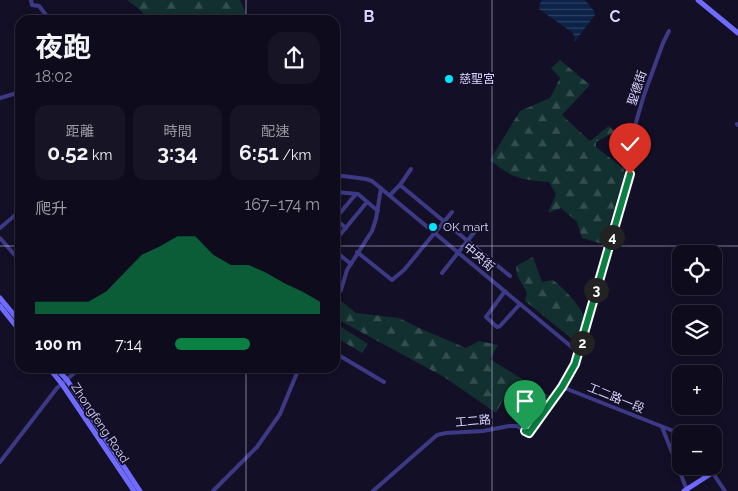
<!DOCTYPE html>
<html lang="zh-TW">
<head>
<meta charset="utf-8">
<style>
  body { margin:0; font-family:Raleway,"Noto Sans TC",sans-serif; background:#171425; color:#f1f3f6; height:100vh; display:flex; flex-direction:column; font-size:19px; white-space:nowrap }
  * { box-sizing:border-box; margin:0 }
  p { font-size:16px; color:#9b9ba3 }
  .icon { flex:none; width:28px; height:28px; fill:none; stroke:currentColor; stroke-width:2; stroke-linecap:round; stroke-linejoin:round }
  .map { position:relative; flex:1; overflow:hidden }
  .panel { position:absolute; left:15px; top:15px; width:325px; height:358px; display:flex; flex-direction:column; background:#0e0b1c; border-radius:15px; box-shadow:0 2px 8px #0003,0 0 0 1px #2e2b3b }
  .panel>* { flex:none }
  .buttons { position:absolute; left:672px; top:245px; display:grid; gap:10px }
  .buttons a { display:grid; place-items:center; width:50px; height:50px; border-radius:10px; background:#0e0b1c; box-shadow:0 2px 8px #0003,0 0 0 1px #2e2b3b; font-size:25px }
  .pin { position:absolute; display:grid; place-items:center; width:42px; height:42px; color:#fff; margin:-51px -21px; border-radius:50% 50% 50% 0; rotate:-45deg; box-shadow:0 0 5px #0007 }
  .pin .icon { rotate:45deg }
  .km { position:absolute; width:25px; height:25px; margin:-12px; border-radius:50%; background:#222; color:#fff; font-size:14px; line-height:25px; text-align:center }
  .round { display:grid; place-items:center; flex:none; width:52px; height:52px; border-radius:15px; background:#171425 }
  .summary { display:flex; align-items:center; justify-content:space-between; height:85px; padding:0 20px }
  h1 { font-size:28px; font-weight:700; line-height:38px }
  .metrics { display:grid; grid-template-columns:repeat(3,1fr); gap:8px; height:85px; padding:5px 20px }
  .metrics div { display:grid; align-content:center; border-radius:12px; background:#171425; text-align:center }
  .metrics b { font-size:21px; font-weight:700 }
  .metrics small { font-size:14px; font-weight:400 }
  .metrics p { font-size:14px }
  .chart { height:140px; padding:10px 20px }
  .chart p { display:flex; justify-content:space-between }
  .chart svg { width:100%; height:90px; margin-top:5px; fill:#0b8043; opacity:.7 }
  ul { padding:0 20px; list-style:none; font-size:16px }
  li { display:grid; grid-template-columns:80px 60px 1fr; align-items:center; height:38px }
  li i { height:12px; border-radius:6px; background:#0b8043 }
  .map>svg:first-child { display:block }
</style>
</head>
<body>
<div class="map">
<svg width="738" height="491" viewBox="0 0 738 491">
  <defs>
    <pattern id="forest-firs" width="22" height="20" patternUnits="userSpaceOnUse" patternTransform="scale(1.25)"><rect width="22" height="20" fill="#12302f"/><path d="M5 1l3.5 6h-7zM16 11l3.5 6h-7z" fill="#344d4e"/></pattern>
    <pattern id="water-rules" width="6" height="5" patternUnits="userSpaceOnUse" patternTransform="scale(1.25)"><rect width="6" height="5" fill="#0c2248"/><path d="M0 2.5h6" fill="none" stroke="#2f4163"/></pattern>
  </defs>
  <rect width="100%" height="100%" fill="#130f26"/>
  <g fill="url(#forest-firs)">
    <path d="M 127,0 L 240,0 L 249,20 L 149,20 L 139,9 Z"/>
    <path d="M 560,60 L 590,85 L 562,115 L 590,141 L 609,126 L 615,132 L 596,142 L 596,147 L 623,168 L 625,173 L 603,244 L 582,238 L 577,222 L 561,208 L 548,213 L 556,194 L 549,182 C 520,179 513,179 490,160 L 520,111 L 550,98 L 560,78 L 551,68 Z"/>
    <path d="M 533,257 L 542,282 L 553,280 C 566,290 575,301 584,315 L 577,343 L 525,301 L 527,293 L 517,275 L 516,266 Z"/>
    <path d="M 341,301 L 356,313 L 399,318 L 419,328 L 466,348 L 479,341 L 498,345 L 490,359 L 551,397 L 529,429 L 508,412 L 516,397 L 504,398 L 496,413 L 444,377 L 335,318 L 335,311 Z"/>
    <path d="M 335,323 L 368,344 L 362,353 L 335,337 Z"/>
  </g>
  <path fill="url(#water-rules)" d="M 541,0 L 585,0 L 594,11 L 595,15 L 575,41 L 573,33 L 539,9 Z"/>
  <g fill="none" stroke-linecap="round" stroke-linejoin="round">
    <g stroke="#3d3a85" stroke-width="4">
      <path d="M 31,0 L 32,5 L 39,6 L 50,20"/>
      <path d="M 0,98 L 20,92"/>
      <path d="M 737,124 L 738,125"/>
      <path d="M 335,175 L 366,179 L 372,181 L 579,353"/>
      <path d="M 400,185 L 510,276"/>
      <path d="M 335,192 L 358,194 L 378,211"/>
      <path d="M 335,193 L 340,176"/>
      <path d="M 390,195 L 400,185 L 411,169"/>
      <path d="M 335,219 L 356,194"/>
      <path d="M 335,219 L 346,228"/>
      <path d="M 0,228 L 20,211"/>
      <path d="M 0,238 L 20,261"/>
      <path d="M 335,241 L 367,202"/>
      <path d="M 335,251 L 351,264"/>
      <path d="M 357,252 L 392,280 L 404,270 L 452,212"/>
      <path d="M 442,273 L 480,225"/>
      <path d="M 505,291 L 486,317 L 497,327 L 500,326 L 520,304"/>
      <path d="M 335,299 L 341,290 L 347,270 L 372,231 L 376,219 L 381,188"/>
      <path d="M 335,353 L 384,382"/>
      <path d="M 562,387 L 681,434"/>
      <path d="M 662,427 L 687,490"/>
      <path d="M 0,462 L 57,388 L 80,368"/>
      <path d="M 708,466 L 725,491"/>
      <path d="M 213,491 L 257,447 L 280,414 L 299,368"/>
      <path d="M 373,491 L 437,435 L 446,433 L 483,431 L 509,426 L 517,426 L 529,433 L 562,387 L 575,364 L 630,174 L 624,165 L 625,160 L 644,95 L 663,43 L 669,31"/>
    </g>
    <g stroke="#6f6bff" stroke-width="5">
      <path d="M 698,0 L 738,33"/>
      <path d="M 0,298 L 20,322"/>
      <path d="M 0,306 L 20,331"/>
      <path d="M 49,368 L 62,384 L 134,491"/>
      <path d="M 56,368 L 67,380 L 140,491"/>
      <path d="M 684,491 L 712,473"/>
    </g>
  </g>
  <g fill="none" stroke-linecap="round" stroke-linejoin="round">
    <g stroke="#fff" stroke-width="10">
      <path id="route" d="M 525,431 L 529,433 L 562,387 L 575,364 L 630,174"/>
    </g>
    <use href="#route" stroke="#0b8043" stroke-width="6"/>
  </g>
  <path fill="none" stroke="#d9d4ff" stroke-width="1" stroke-opacity="0.55" d="M 246,0 L 246,20M 492,0 L 492,491M 0,246 L 20,246M 335,246 L 738,246M 246,368 L 246,491"/>
  <g fill="#00e5ff" stroke="#130f26" stroke-width="2">
    <circle cx="449" cy="79" r="5"/>
    <circle cx="433" cy="227" r="5"/>
  </g>
  <g text-anchor="middle" stroke-width="4" stroke-linejoin="round" paint-order="stroke">
    <g font-size="12" fill="#d9d4ff" stroke="#130f26" text-anchor="start">
      <text x="459" y="83">慈聖宮</text>
      <text x="443" y="231">OK mart</text>
    </g>
    <g font-size="12" fill="#d9d4ff" stroke="#130f26">
      <text transform="translate(637 88) rotate(-72)" y="4">聖德街</text>
      <text transform="translate(479 257) rotate(40)" y="4">中央街</text>
      <text transform="translate(616 398) rotate(22)" y="4">工二路一段</text>
      <text transform="translate(473 421) rotate(-5)" y="4">工二路</text>
      <text transform="translate(100 423) rotate(56)" y="4">Zhongfeng Road</text>
    </g>
  </g>
  <g font-size="16" text-anchor="middle" font-weight="bold" fill="#d9d4ff" stroke="#130f26" stroke-width="4" stroke-linejoin="round" paint-order="stroke">
    <text x="369" y="22">B</text>
    <text x="615" y="22">C</text>
  </g>
</svg>
<div class="buttons">
<a><svg class="icon" aria-label="locate" viewBox="0 0 24 24"><circle cx="12" cy="12" r="6"/><path d="M12 2v4M12 18v4M2 12h4M18 12h4"/></svg></a>
<a><svg class="icon" aria-label="layers" viewBox="0 0 24 24"><path d="M12 4l9 5-9 5-9-5zM3 14l9 5 9-5"/></svg></a>
<a>+</a>
<a>−</a>
</div>
<div class="pin" style="left:525px;top:431px;background:#1e9e55"><svg class="icon" aria-label="arrive" viewBox="0 0 24 24"><path d="M6 21V4h12l-3 4 3 4H6"/></svg></div>
<div class="pin" style="left:630px;top:174px;background:#d93025"><svg class="icon" aria-label="check" viewBox="0 0 24 24"><path d="M5 12l5 5 9-10"/></svg></div>
<b class="km" style="left:582px;top:343px">2</b>
<b class="km" style="left:596px;top:290px">3</b>
<b class="km" style="left:612px;top:237px">4</b>
<section class="panel">
<div class="summary"><div><h1>夜跑</h1><p>18:02</p></div><a class="round"><svg class="icon" aria-label="share" viewBox="0 0 24 24"><path d="M12 15V3M7 8l5-5 5 5M5 13v7h14v-7"/></svg></a></div>
<div class="metrics">
<div><p>距離</p><b>0.52<small> km</small></b></div>
<div><p>時間</p><b>3:34</b></div>
<div><p>配速</p><b>6:51<small> /km</small></b></div>
</div>
<div class="chart"><p><span>爬升</span>167–174 m</p>
<svg viewBox="0 0 160 44" preserveAspectRatio="none"><path d="M0 44V38L10 38L20 38L30 38L40 33L50 24L60 15L70 11L80 6L90 6L100 15L110 20L120 20L130 24L140 29L150 33L160 38V44z"/></svg>
</div>
<ul>
<li><b>100 m</b>7:14<i style="width:52%"></i></li>
</ul>
</section>
</div>
</body>
</html>
